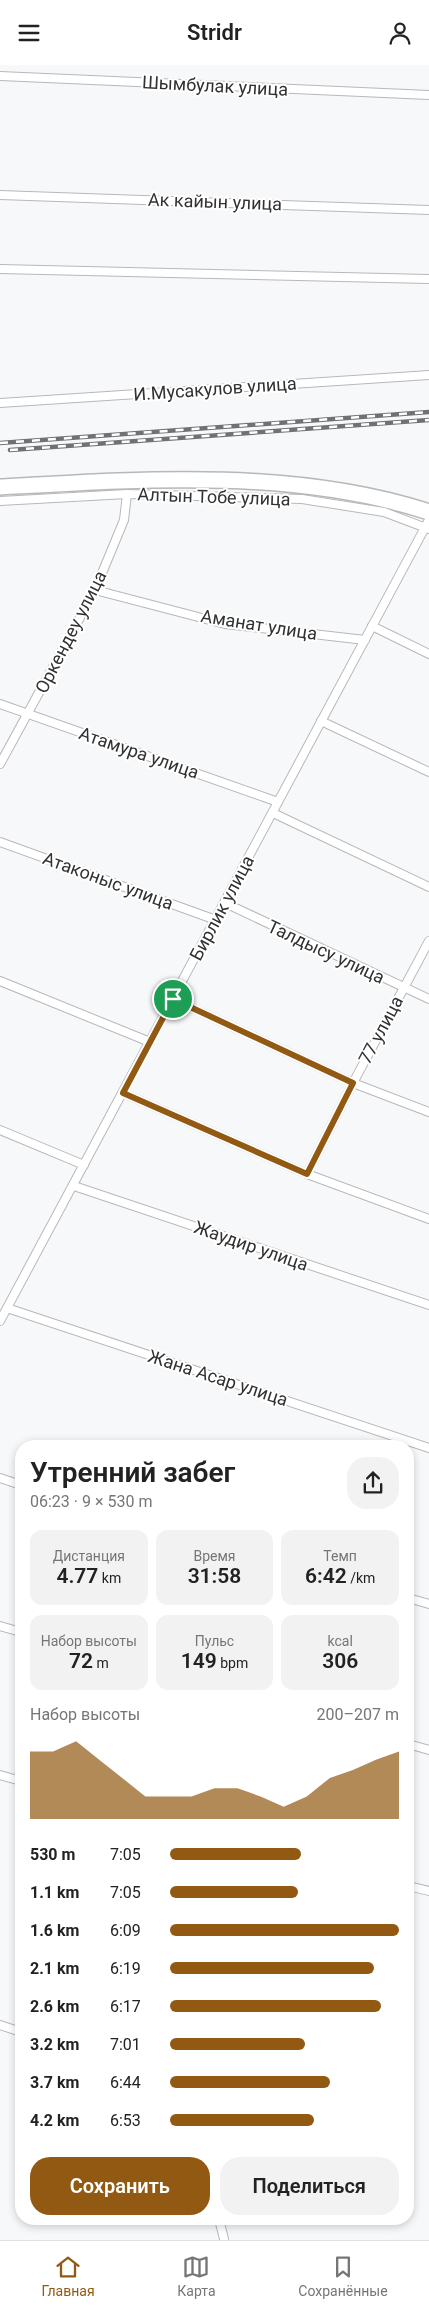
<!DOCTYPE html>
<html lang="ru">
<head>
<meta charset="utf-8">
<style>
  body { margin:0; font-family:Roboto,sans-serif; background:#f2f2f2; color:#222; height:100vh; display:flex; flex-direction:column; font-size:19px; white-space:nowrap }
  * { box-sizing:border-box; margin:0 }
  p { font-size:16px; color:#767676 }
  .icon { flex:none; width:28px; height:28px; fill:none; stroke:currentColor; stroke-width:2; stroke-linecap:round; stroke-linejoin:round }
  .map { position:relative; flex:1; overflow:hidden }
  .drawer { position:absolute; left:15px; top:1375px; width:399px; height:785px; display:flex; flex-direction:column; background:#fff; border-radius:20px; box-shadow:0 2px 8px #0003 }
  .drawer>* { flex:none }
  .pin { position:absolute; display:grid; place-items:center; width:42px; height:42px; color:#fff; margin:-21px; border:2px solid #fff; border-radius:50%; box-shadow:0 1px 5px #0007 }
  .round { display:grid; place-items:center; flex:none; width:52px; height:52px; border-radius:20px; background:#f2f2f2 }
  .head { display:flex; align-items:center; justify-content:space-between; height:85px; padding:0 15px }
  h1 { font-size:28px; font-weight:600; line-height:38px }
  .figures { display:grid; grid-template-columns:repeat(3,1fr); gap:8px; height:85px; padding:5px 15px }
  .figures div { display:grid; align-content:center; border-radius:12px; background:#f2f2f2; text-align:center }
  .figures b { font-size:21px; font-weight:600 }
  .figures small { font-size:14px; font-weight:400 }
  .figures p { font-size:14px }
  .chart { height:140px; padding:10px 15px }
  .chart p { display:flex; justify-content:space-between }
  .chart svg { width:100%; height:90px; margin-top:5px; fill:#915912; opacity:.7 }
  .action { display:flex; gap:10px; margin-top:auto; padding:10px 15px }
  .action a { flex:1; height:58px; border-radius:20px; background:#915912; color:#fff; font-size:20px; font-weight:600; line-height:58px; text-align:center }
  .action a+a { background:#f2f2f2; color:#222 }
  ul { padding:0 15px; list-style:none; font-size:16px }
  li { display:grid; grid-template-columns:80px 60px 1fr; align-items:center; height:38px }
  li i { height:12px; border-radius:6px; background:#915912 }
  header { display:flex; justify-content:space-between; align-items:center; height:65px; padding:0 15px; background:#fff; font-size:22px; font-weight:600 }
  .tabs { display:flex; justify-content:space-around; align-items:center; height:70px; border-top:1px solid #e0e0e0; background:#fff; font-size:14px; color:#767676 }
  .tabs a { display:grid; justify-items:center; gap:2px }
  .tabs .current { color:#915912 }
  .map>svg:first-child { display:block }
</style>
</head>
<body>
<header><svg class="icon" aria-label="menu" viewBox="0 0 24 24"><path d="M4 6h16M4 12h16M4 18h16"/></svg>Stridr<svg class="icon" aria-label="person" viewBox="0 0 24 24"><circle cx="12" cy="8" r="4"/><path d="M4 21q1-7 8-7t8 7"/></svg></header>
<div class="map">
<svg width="429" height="2175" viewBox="0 0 429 2175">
  <rect width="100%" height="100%" fill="#f7f8fa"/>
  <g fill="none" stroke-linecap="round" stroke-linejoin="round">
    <g stroke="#b8b8bb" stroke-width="10">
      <g id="street">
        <path d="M 0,11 L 429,30"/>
        <path d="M 0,130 L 429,145"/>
        <path d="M 0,204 L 429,214"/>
        <path d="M 0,338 L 429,310"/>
        <path d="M 0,436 L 127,429 L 302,434 L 384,447 L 429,464"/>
        <path d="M 95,525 L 225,559 L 365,575"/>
        <path d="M 372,561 L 429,589"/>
        <path d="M 0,639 L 278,737"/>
        <path d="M 321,656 L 429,707"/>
        <path d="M 0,699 L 95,525 L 124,455 L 127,429"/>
        <path d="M 273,748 L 429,822"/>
        <path d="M 0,777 L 216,855"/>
        <path d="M 225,838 L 429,934"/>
        <path d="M 0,916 L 150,977"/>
        <path d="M 173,934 L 353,1018 L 429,1047"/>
        <path d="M 123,1028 L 307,1109 L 429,1154"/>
        <path d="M 0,1065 L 84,1100"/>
        <path d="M 307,1109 L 353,1018 L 429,876"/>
        <path d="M 74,1121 L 429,1240"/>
        <path d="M 7,1243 L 429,1383"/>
        <path d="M 0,1256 L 429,455"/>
        <path d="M 0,1413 L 21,1420"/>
        <path d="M 408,1533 L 429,1539"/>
        <path d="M 0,1561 L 21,1567"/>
        <path d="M 408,1679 L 429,1685"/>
        <path d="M 0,1710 L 21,1716"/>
        <path d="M 408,1821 L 429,1826"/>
        <path d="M 0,1960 L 21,1967"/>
        <path d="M 219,2154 L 224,2174"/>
      </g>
    </g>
    <g stroke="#b8b8bb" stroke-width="18">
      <path id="highway" d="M 0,422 C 139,414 295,403 429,447"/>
    </g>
    <use href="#street" stroke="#fff" stroke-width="8"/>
    <use href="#highway" stroke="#fff" stroke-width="15"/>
    <g stroke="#707172" stroke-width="4.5">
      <g id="rail">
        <path d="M 0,378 L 429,347"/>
        <path d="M 10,385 L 429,355"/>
      </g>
    </g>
    <use href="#rail" stroke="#fff" stroke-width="2.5" stroke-dasharray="8" stroke-linecap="butt"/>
  </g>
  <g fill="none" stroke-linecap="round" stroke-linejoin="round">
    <g stroke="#fff" stroke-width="10">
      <path id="route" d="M 173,934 L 353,1018 L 307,1109 L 123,1028 Z"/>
    </g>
    <use href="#route" stroke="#915912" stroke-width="6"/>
  </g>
  <g text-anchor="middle" stroke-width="4" stroke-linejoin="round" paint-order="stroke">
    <g font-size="18" fill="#313132" stroke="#fff">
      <text transform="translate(215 21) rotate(3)" y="6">Шымбулак улица</text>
      <text transform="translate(215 137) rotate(2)" y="6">Ак кайын улица</text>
      <text transform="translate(215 324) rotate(-4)" y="6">И.Мусакулов улица</text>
      <text transform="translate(214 432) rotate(2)" y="6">Алтын Тобе улица</text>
      <text transform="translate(259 560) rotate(9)" y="6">Аманат улица</text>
      <text transform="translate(71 567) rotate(-63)" y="6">Оркендеу улица</text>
      <text transform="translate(139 688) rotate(19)" y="6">Атамура улица</text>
      <text transform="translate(108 816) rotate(20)" y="6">Атаконыс улица</text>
      <text transform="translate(222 843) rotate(-62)" y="6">Бирлик улица</text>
      <text transform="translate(326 887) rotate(25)" y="6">Талдысу улица</text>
      <text transform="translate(381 965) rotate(-62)" y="6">77 улица</text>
      <text transform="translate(251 1181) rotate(19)" y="6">Жаудир улица</text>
      <text transform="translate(218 1313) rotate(18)" y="6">Жана Асар улица</text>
    </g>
  </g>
</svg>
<div class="pin" style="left:173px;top:934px;background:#1e9e55"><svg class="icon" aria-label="arrive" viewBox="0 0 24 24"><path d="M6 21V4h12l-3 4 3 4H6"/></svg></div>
<section class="drawer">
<div class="head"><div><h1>Утренний забег</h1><p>06:23 · 9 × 530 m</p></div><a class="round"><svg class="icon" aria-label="share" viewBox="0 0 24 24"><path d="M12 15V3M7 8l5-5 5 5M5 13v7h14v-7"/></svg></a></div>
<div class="figures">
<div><p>Дистанция</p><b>4.77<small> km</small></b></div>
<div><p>Время</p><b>31:58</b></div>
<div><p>Темп</p><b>6:42<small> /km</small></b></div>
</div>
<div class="figures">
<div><p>Набор высоты</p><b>72<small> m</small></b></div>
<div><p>Пульс</p><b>149<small> bpm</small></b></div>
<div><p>kcal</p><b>306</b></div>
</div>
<div class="chart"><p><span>Набор высоты</span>200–207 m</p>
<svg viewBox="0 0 160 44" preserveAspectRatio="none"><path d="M0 44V11L10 11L20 6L30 15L40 24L50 33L60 33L70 33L80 29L90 29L100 33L110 38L120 33L130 24L140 20L150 15L160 11V44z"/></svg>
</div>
<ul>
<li><b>530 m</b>7:05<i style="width:57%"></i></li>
<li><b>1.1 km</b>7:05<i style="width:56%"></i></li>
<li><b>1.6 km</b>6:09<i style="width:100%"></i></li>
<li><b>2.1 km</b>6:19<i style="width:89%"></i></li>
<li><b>2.6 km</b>6:17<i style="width:92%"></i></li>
<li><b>3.2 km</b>7:01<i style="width:59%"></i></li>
<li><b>3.7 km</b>6:44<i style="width:70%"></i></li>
<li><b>4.2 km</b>6:53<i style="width:63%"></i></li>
</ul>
<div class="action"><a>Сохранить</a><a>Поделиться</a></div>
</section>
</div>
<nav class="tabs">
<a class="current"><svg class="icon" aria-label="home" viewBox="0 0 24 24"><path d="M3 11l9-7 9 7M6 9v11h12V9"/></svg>Главная</a>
<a><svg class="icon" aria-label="map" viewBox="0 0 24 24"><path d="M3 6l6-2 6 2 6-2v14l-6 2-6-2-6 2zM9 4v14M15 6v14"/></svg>Карта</a>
<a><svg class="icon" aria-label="saved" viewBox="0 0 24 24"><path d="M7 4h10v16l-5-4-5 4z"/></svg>Сохранённые</a>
</nav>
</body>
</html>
